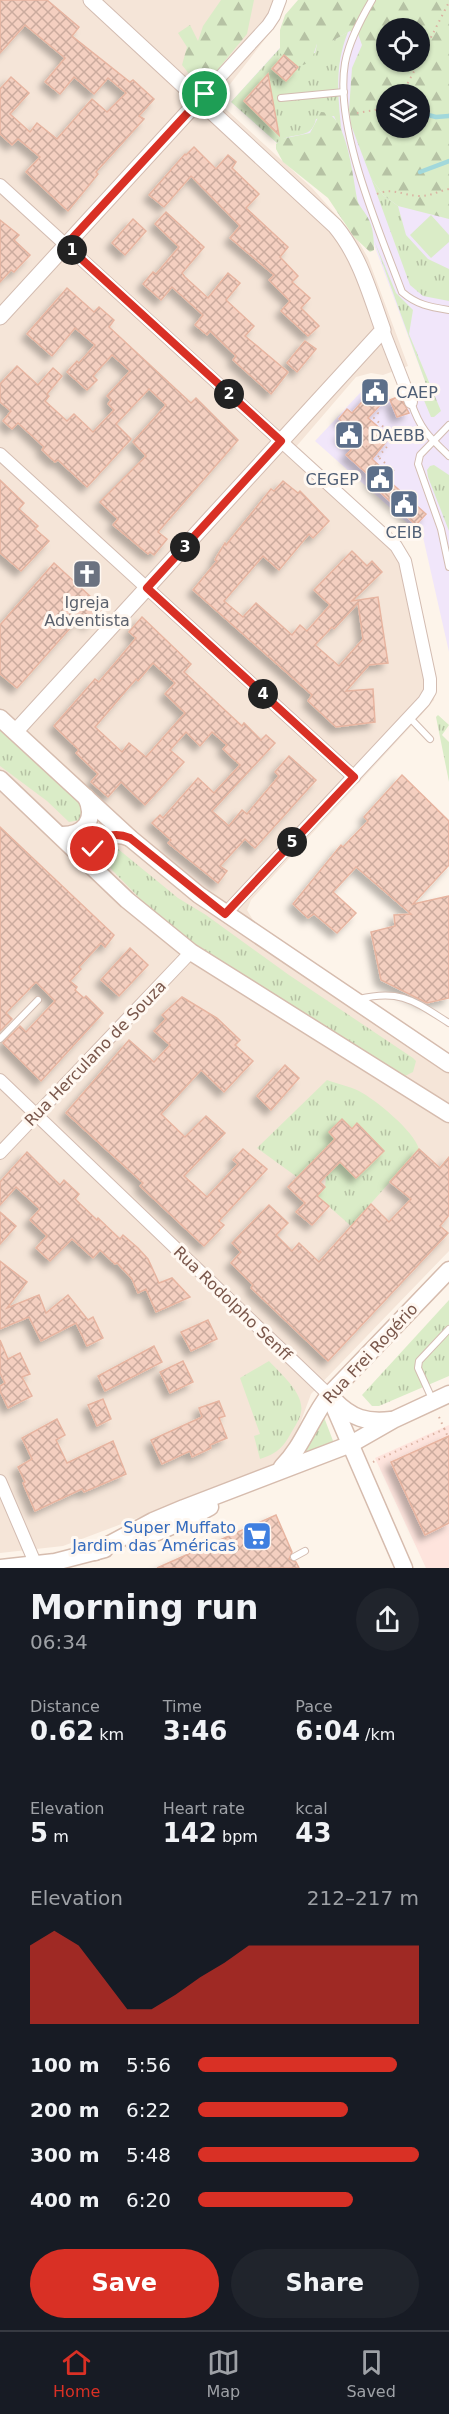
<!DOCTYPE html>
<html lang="en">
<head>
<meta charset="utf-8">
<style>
  body { margin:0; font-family:"DejaVu Sans",sans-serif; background:#20242c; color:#f1f3f6; height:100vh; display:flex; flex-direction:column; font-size:22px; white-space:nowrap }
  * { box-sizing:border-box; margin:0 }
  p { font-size:20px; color:#9ea1a6 }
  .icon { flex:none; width:33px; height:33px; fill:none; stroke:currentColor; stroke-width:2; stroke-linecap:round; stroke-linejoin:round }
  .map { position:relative; height:1568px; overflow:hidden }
  .side { display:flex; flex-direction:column; background:#171b24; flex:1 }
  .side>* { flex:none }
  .fabs { position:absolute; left:376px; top:18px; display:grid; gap:12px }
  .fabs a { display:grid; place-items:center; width:54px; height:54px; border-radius:50%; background:#171b24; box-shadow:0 2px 4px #0004; font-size:30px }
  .pin { position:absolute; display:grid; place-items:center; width:51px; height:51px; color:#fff; margin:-26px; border:3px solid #fff; border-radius:50%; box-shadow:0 2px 6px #0007 }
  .km { position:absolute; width:30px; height:30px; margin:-15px; border-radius:50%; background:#222; color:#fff; font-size:16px; line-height:30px; text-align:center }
  .round { display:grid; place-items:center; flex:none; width:63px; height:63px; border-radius:32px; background:#20242c }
  .head { display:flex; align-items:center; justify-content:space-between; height:102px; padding:0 30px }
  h1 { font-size:33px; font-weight:800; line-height:45px }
  .stats { display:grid; grid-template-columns:repeat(3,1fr); gap:9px; height:102px; padding:6px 30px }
  .stats div { display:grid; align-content:center }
  .stats b { font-size:26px; font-weight:800 }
  .stats small { font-size:16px; font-weight:400 }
  .stats p { font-size:16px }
  .chart { height:168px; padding:12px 30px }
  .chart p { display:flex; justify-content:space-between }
  .chart svg { width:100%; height:108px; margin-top:6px; fill:#d93025; opacity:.7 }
  .primary-button { display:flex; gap:12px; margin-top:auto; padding:12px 30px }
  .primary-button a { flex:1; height:69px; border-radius:36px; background:#d93025; color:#fff; font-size:24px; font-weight:800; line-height:69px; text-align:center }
  .primary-button a+a { background:#20242c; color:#f1f3f6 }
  ul { padding:0 30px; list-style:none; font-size:20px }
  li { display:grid; grid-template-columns:96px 72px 1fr; align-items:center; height:45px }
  li i { height:15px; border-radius:8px; background:#d93025 }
  .tab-bar { display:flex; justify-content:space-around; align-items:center; height:84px; border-top:2px solid #363941; background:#171b24; font-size:16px; color:#9ea1a6 }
  .tab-bar a { display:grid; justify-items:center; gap:3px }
  .tab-bar .selected { color:#d93025 }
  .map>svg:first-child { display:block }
</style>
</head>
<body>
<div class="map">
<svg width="449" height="1568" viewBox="0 0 449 1568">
  <defs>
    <pattern id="grass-tufts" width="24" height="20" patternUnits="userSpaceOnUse" patternTransform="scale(1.5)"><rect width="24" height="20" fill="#daecc7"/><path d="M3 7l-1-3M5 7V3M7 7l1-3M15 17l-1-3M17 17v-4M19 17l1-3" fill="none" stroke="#b6c2a4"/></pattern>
    <pattern id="forest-firs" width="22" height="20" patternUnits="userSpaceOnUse" patternTransform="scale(1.5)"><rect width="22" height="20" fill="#daecc7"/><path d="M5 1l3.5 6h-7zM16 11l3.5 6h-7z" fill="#b6c2a4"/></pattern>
    <pattern id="building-cross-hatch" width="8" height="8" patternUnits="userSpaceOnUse" patternTransform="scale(1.5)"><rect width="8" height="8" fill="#f4cfc0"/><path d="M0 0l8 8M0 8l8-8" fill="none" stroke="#cbab9e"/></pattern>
    <filter id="shadow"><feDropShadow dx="-5.5" dy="5.5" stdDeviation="3" flood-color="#0004"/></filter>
  </defs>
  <rect width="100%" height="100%" fill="#fdf4ea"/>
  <path fill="#f5e5d8" d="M 0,0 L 287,0 L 276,25 L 217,101 L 312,188 L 356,237 L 368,258 L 408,366 L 383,375 L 371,373 L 356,377 L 295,448 L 394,539 L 436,683 L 434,700 L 423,713 L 251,900 L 247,910 L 256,925 L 449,1053 L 449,1251 L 311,1394 L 294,1440 L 288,1450 L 275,1463 L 252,1475 L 63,1546 L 0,1553 Z"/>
  <path fill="#fee4dd" d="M 449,1425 L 449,1568 L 426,1568 L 375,1458 Z"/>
  <path fill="#f1e6fa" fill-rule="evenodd" d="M 449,0 L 449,652 L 423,537 L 315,441 L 374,378 L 382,378 L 394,408 L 430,395 L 366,223 L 231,102 L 305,20 ZM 387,28 L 420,28 L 420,62 L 387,62 ZM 387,94 L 420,94 L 420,128 L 387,128 Z"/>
  <g fill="url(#grass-tufts)">
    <path d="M 348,32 C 334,66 338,99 342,135 L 334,116 L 316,119 C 311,142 292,130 277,143 L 231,102 L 281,47 L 315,53 L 317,44 L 334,40 Z"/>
    <path d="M 371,178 L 383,195 L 398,206 L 406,235 L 428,259 L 449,269 L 449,301 L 423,296 L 410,285 Z"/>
    <path d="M 374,240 L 396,293 L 413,310 L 409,334 L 441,411 L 434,417 L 431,417 L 423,398 L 430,395 Z"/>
    <path d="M 434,465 L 449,475 L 449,531 L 428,477 L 427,470 L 430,466 Z"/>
    <path d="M 438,715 L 449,725 L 442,735 L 449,742 L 449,782 L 436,717 Z"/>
    <path d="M 0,730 L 82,804 L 83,812 L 81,820 L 69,822 L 47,801 L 0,766 Z"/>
    <path d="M 112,847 L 118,849 L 178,898 L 206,915 L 289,975 L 413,1058 L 416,1061 L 413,1072 L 405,1076 L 401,1074 L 221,967 L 160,919 L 112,870 L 103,857 L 105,851 Z"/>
    <path d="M 327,1080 C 338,1084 349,1086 359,1091 C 376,1100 414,1131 419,1149 L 351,1226 L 317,1196 L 325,1187 L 326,1176 L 340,1162 L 356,1178 L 384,1151 L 357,1124 L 352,1129 L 342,1120 L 329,1132 L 335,1139 L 297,1177 L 257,1148 Z"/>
    <path d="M 449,1300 L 449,1376 L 379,1406 L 372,1406 L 362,1395 Z"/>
    <path d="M 269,1361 C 280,1373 305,1394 301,1412 C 300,1419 295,1426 291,1433 C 283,1448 276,1454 260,1459 L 254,1436 L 260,1434 L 240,1378 Z"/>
    <path d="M 322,1412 L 335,1446 L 299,1460 L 313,1438 Z"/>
  </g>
  <g fill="url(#forest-firs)" fill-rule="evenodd">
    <path d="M 221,0 L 254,0 L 247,34 L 210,79 L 193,79 L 182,65 L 187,47 L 178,33 L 190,25 L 198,41 L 203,26 Z"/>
    <path d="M 298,0 L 449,0 L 449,219 L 398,206 L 383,195 L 371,178 L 351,125 L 349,110 L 352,68 L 362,45 L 358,34 L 350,31 L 327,44 L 317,44 L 311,62 L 303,65 L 286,60 L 280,53 L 280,30 L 285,15 ZM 387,28 L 420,28 L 420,62 L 387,62 ZM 387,94 L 420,94 L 420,128 L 387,128 Z"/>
    <path d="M 321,112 C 348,111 353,182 358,202 C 360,207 365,212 368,218 C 373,226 374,239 374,250 L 370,252 L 354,237 L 328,198 L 283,162 L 276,149 L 276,144 L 281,139 L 310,133 Z"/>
  </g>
  <path fill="#daecc7" d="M 431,215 L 449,235 L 449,242 L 431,258 L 410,235 Z"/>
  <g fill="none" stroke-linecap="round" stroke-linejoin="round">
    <g stroke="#a2d8db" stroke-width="4.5">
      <path d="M 420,113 L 436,117 L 449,116"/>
      <path d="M 420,172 L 449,161"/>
    </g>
  </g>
  <g fill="url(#building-cross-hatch)" stroke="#e7b4a0" stroke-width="1.5" fill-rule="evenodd" filter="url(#shadow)">
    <path d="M 0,0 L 47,0 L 79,27 L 72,36 L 130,82 L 133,80 L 154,99 L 139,116 L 144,119 L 96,172 L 98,174 L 68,211 L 26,172 L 40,157 L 18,139 L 12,145 L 0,134 L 0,89 L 11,77 L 29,93 L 10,114 L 30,132 L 37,123 L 57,139 L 92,99 L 107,112 L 126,93 L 108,78 L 94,94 L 74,77 L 60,94 L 45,82 L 65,58 L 25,25 L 0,53 Z"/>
    <path d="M 284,55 L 298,67 L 286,81 L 272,69 Z"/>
    <path d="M 268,74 L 279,135 L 244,101 Z"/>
    <path d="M 194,147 L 216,169 L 228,155 L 236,162 L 232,168 L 259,194 L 246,208 L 288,247 L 280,257 L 298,276 L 292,282 L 310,298 L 301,308 L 319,326 L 308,336 L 281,311 L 290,301 L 269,280 L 274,275 L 230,238 L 240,226 L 191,176 L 164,207 L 149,195 L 185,154 L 186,155 Z"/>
    <path d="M 166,212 L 204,247 L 182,273 L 185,277 L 208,298 L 228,273 L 240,283 L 226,300 L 254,326 L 245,336 L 288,372 L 271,394 L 233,360 L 236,356 L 210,331 L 207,335 L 195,325 L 203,315 L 172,287 L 161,300 L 143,284 L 153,272 L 156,274 L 179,247 L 155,224 Z"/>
    <path d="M 133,219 L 146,231 L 125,255 L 112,243 Z"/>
    <path d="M 0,220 L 19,235 L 14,240 L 30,255 L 14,272 L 11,270 L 0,282 Z"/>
    <path d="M 67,288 L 94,312 L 99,307 L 114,320 L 109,327 L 191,403 L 196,398 L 238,440 L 158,532 L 167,539 L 154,555 L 150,552 L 148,554 L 113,525 L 118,519 L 100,502 L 146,456 L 133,442 L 166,405 L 149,389 L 116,424 L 131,439 L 87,487 L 58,460 L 55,462 L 42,450 L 44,447 L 18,423 L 12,429 L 3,421 L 11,411 L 0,402 L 0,384 L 17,366 L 38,385 L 53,368 L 62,376 L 47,394 L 49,396 L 45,401 L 67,421 L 74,414 L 93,432 L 114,410 L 108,404 L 111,400 L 107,396 L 130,371 L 112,355 L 93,376 L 97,380 L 87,390 L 67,372 L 77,361 L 79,363 L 95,345 L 75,328 L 52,356 L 27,334 Z"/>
    <path d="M 305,341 L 316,349 L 297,372 L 287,363 Z"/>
    <path d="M 375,387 L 387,398 L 368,418 L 390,437 L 372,459 L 391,476 L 388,480 L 426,514 L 416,525 L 381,493 L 369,481 L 372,478 L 346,455 L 353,448 L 340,436 L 348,427 L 339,419 L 347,409 L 352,413 Z"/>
    <path d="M 400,396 L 409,413 L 397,417 L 390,400 Z"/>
    <path d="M 0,480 L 24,503 L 19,509 L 38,526 L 35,529 L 49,541 L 21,571 L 0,553 Z"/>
    <path d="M 283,481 L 298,493 L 300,491 L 329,521 L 313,538 L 309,534 L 279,570 L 263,556 L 224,601 L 243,617 L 256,603 L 292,635 L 300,625 L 307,631 L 330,605 L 314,590 L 352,551 L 367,566 L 372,561 L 382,572 L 352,601 L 378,597 L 388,663 L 369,665 L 346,691 L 373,689 L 375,722 L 336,727 L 308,701 L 312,695 L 193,590 L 217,561 L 215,560 L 217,556 L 225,543 L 226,545 L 271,489 L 274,491 ZM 358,603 L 363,639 L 339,666 L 315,645 L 332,627 L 334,629 Z"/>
    <path d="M 54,563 L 103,608 L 88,625 L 80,617 L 17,688 L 0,674 L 0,625 Z"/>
    <path d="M 142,617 L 191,664 L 184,672 L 242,726 L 244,723 L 261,740 L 266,735 L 275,743 L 212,811 L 229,826 L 242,810 L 247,814 L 279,776 L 275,772 L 289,756 L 316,780 L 255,848 L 245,839 L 220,866 L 227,871 L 218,883 L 168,843 L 171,840 L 152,823 L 160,815 L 163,818 L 198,778 L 214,793 L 240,765 L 223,749 L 227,745 L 212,732 L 200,746 L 186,732 L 170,750 L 184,762 L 145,805 L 121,782 L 108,797 L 91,782 L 98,774 L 76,753 L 79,750 L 54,726 L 95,679 L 99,682 L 116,662 L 136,638 L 129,632 ZM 153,663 L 175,683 L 165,694 L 185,713 L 146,757 L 129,743 L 122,752 L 95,727 L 136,679 L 138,681 Z"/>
    <path d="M 402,775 L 449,821 L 449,865 L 413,904 L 449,896 L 449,998 L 427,1003 L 381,980 L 371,932 L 395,926 L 394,915 L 411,914 L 356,867 L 333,892 L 356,913 L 337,933 L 314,914 L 308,918 L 293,904 L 341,845 L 343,847 L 368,821 L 364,817 Z"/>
    <path d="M 0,827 L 114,935 L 105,947 L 101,943 L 79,967 L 81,969 L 70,981 L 77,987 L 75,990 L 84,998 L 86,996 L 103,1013 L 41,1081 L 3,1043 L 20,1026 L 26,1032 L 55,1001 L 36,982 L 6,1013 L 12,1019 L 0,1031 Z"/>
    <path d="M 130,948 L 148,965 L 119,996 L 101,980 Z"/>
    <path d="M 182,997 L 217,1018 L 240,1040 L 235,1045 L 253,1061 L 224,1092 L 201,1070 L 161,1114 L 185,1137 L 206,1116 L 225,1133 L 184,1176 L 207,1197 L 238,1164 L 233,1160 L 243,1149 L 267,1169 L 219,1221 L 224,1225 L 204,1246 L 140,1186 L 143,1183 L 66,1113 L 129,1040 L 154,1062 L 170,1045 L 154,1031 L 166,1019 L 162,1015 Z"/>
    <path d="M 285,1065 L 299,1078 L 271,1110 L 257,1096 Z"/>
    <path d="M 342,1119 L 352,1129 L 357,1123 L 384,1151 L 356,1178 L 340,1162 L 320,1182 L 325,1187 L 317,1196 L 329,1206 L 312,1225 L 296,1212 L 305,1203 L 288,1187 L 335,1139 L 329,1132 Z"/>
    <path d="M 419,1149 L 440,1168 L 449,1157 L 449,1215 L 440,1226 L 448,1233 L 328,1361 L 251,1288 L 253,1285 L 231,1263 L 241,1252 L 232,1243 L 269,1205 L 288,1223 L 276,1235 L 292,1251 L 299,1243 L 319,1262 L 371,1204 L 389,1222 L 411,1199 L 390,1182 Z"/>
    <path d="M 27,1152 L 60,1185 L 64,1180 L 79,1194 L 75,1199 L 97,1220 L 98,1218 L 120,1239 L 123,1235 L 138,1248 L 148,1259 L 159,1283 L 172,1278 L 190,1297 L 156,1312 L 146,1289 L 138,1293 L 132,1279 L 117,1263 L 115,1264 L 100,1250 L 93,1258 L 72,1239 L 50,1261 L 36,1248 L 47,1236 L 30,1220 L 40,1209 L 16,1187 L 0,1205 L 0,1182 Z"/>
    <path d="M 0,1212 L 16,1226 L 0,1244 Z"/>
    <path d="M 0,1261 L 27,1282 L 7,1308 L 39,1295 L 46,1313 L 68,1295 L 88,1320 L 93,1317 L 103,1338 L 87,1346 L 76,1323 L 41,1341 L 29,1317 L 0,1329 Z"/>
    <path d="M 208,1320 L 217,1339 L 191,1351 L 181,1332 Z"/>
    <path d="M 0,1340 L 8,1359 L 20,1353 L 30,1374 L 22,1377 L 32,1396 L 8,1408 L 0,1391 L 0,1386 L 5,1383 L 0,1373 Z"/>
    <path d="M 154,1346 L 162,1362 L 105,1391 L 98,1376 Z"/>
    <path d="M 183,1361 L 193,1382 L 170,1393 L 160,1372 Z"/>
    <path d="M 103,1399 L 111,1419 L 97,1426 L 88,1405 Z"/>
    <path d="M 219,1401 L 225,1416 L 219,1418 L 227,1438 L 210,1445 L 211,1448 L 192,1457 L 190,1451 L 162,1464 L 151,1440 L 202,1417 L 199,1408 Z"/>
    <path d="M 57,1419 L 65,1435 L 56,1440 L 67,1463 L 113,1441 L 126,1474 L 84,1492 L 82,1489 L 35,1511 L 23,1483 L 25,1482 L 18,1467 L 32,1459 L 22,1438 Z"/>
    <path d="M 449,1436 L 449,1523 L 425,1535 L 391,1462 Z"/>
    <path d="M 276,1515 L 292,1552 L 289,1559 L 296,1562 L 299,1568 L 157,1568 Z"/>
  </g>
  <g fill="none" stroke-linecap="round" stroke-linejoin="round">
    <g stroke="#d3bcb1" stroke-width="8">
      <g id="service">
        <path d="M 372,0 C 361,19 349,41 345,63 C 334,128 379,230 402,292 C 417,305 430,307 449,310"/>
        <path d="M 281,98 L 344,92"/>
        <path d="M 411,402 C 420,429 429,437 449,456"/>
        <path d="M 449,425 L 420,455 L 418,464 L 441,529 L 449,567"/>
        <path d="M 409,717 L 430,739"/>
        <path d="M 359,999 C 401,989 414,1001 449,1023"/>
        <path d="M 0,1039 L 38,1000"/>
        <path d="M 433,1401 L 418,1368 L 419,1361 L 449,1329"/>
        <path d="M 294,1557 L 305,1551"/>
      </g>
    </g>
    <g stroke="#d3bcb1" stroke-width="14">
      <g id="minor">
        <path d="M 199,100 L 268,25 L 274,16 L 280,0"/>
        <path d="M 0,185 L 396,546 L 405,561 L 430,679 L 430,691 L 424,701 L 225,914"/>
        <path d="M 383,330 L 411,402"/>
        <path d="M 0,454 L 354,777"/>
        <path d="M 0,1080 L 329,1395"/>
        <path d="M 0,1153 L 191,952"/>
        <path d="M 0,1481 L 36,1565"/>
      </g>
    </g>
    <g stroke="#d3bcb1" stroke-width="17">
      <g id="tertiary">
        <path d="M 0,317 L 199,100"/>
        <path d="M 15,732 L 383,330 C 370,294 360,256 335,226 L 91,0"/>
      </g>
    </g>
    <g stroke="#d6bcae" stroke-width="19">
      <g id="secondary">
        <path d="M 0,718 L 130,838 L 199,895 L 449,1064"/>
        <path d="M 0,779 L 127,900 L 191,952 L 449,1114"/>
        <path d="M 60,835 C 84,836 97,820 86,797"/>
        <path d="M 92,866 C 88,842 109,829 130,838"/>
        <path d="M 329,1395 L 404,1568"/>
        <path d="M 334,1400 C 351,1418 367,1423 391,1420"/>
        <path d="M 282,1467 C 303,1446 311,1418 329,1395 L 449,1270"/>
        <path d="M 133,1541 C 160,1532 185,1521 210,1507"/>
        <path d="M 95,1552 L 153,1521 L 184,1508 L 351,1444 L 393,1420 L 449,1394"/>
        <path d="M 0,1568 L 55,1562 L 105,1549"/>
      </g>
    </g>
    <g stroke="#dab2a2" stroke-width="2" stroke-dasharray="1.5 4.5" stroke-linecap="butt">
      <path d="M 420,59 L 449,2"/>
      <path d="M 402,94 L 419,62"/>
      <path d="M 357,113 L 387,108"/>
      <path d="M 377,194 C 393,187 404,196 420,196 C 431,196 439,191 449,189"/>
      <path d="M 364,401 L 378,413 L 374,418 L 395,438"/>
      <path d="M 357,438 L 394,471"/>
      <path d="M 378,457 L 405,426"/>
      <path d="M 439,1417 L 448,1437"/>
      <path d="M 373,1462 L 449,1427"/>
    </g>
    <use href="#service" stroke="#fff" stroke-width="6"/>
    <use href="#minor" stroke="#fff" stroke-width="12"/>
    <use href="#tertiary" stroke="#fff" stroke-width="15"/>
    <use href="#secondary" stroke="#fff" stroke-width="16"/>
  </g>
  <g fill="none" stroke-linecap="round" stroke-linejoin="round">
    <g stroke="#fff" stroke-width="12">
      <path id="route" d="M 93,849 C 102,835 115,832 130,838 L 225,914 L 354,777 L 147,588 L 281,441 L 66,245 L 205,94"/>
    </g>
    <use href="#route" stroke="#d93025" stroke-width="8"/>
  </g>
  <defs>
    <g id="civic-square" transform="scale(1.5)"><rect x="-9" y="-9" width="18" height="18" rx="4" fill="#5c6f8a" stroke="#fff8f1"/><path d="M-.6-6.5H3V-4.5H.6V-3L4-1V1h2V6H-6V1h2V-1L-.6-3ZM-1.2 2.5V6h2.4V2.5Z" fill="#fff"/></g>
    <g id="church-square" transform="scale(1.5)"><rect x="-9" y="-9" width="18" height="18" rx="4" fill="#6b7280" stroke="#fff8f1"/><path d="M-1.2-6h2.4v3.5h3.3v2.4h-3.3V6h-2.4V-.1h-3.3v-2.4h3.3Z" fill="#fff"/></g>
    <g id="supermarket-square" transform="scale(1.5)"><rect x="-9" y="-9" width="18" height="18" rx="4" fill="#3f7fe0" stroke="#fff8f1"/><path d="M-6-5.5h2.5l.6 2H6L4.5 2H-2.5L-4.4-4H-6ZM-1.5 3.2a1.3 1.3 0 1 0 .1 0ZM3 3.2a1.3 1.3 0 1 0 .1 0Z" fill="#fff"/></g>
  </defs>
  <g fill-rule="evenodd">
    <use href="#civic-square" x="375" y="392"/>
    <use href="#civic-square" x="349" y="435"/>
    <use href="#civic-square" x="380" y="479"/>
    <use href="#civic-square" x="404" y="504"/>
    <use href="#church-square" x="87" y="574"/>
    <use href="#supermarket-square" x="257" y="1536"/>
  </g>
  <g text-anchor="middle" stroke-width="6" stroke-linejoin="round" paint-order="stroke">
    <g font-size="16" fill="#4e5e75" stroke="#fff8f1" text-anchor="start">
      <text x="396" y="398">CAEP</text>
      <text x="370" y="441">DAEBB</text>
      <text x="359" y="485" text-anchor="end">CEGEP</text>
      <text x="404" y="538" text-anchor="middle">CEIB</text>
    </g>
    <g font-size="16" fill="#5b616d" stroke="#fff8f1">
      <text x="87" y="608">Igreja<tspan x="87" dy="18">Adventista</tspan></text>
    </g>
    <g font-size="16" fill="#7a574b" stroke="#fff8f1">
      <text transform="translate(95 1053) rotate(-46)" y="6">Rua Herculano de Souza</text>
      <text transform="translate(233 1303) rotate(44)" y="6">Rua Rodolpho Senff</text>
      <text transform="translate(370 1353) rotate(-47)" y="6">Rua Frei Rogério</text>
    </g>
    <g font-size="16" fill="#366cbe" stroke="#fff8f1" text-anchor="end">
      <text x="236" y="1533">Super Muffato<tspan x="236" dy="18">Jardim das Américas</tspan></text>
    </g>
  </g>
</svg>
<div class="fabs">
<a><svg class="icon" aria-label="locate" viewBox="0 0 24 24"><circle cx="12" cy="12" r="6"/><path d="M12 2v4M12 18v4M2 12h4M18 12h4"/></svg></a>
<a><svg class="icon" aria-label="layers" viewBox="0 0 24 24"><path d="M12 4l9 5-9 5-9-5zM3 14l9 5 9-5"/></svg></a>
</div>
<div class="pin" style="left:205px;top:94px;background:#1e9e55"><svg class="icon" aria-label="arrive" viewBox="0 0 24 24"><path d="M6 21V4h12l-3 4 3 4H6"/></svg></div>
<div class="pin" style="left:93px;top:849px;background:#d93025"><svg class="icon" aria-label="check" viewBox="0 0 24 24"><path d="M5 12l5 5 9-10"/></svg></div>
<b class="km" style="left:72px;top:250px">1</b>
<b class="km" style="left:229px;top:394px">2</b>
<b class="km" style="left:185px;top:547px">3</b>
<b class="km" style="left:263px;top:694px">4</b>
<b class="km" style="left:292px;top:842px">5</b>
</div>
<section class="side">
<div class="head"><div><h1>Morning run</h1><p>06:34</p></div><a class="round"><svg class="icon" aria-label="share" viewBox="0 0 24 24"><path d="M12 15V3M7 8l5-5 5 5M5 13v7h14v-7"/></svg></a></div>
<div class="stats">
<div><p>Distance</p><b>0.62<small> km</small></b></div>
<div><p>Time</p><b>3:46</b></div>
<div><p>Pace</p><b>6:04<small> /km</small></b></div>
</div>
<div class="stats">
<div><p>Elevation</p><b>5<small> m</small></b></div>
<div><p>Heart rate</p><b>142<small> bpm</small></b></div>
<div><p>kcal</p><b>43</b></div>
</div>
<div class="chart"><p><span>Elevation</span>212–217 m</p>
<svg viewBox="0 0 160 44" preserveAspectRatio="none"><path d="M0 44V12L10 6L20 12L30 25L40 38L50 38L60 32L70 25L80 19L90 12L100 12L110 12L120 12L130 12L140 12L150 12L160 12V44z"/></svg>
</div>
<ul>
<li><b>100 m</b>5:56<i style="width:90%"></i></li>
<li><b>200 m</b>6:22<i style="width:68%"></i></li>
<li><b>300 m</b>5:48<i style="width:100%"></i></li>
<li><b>400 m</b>6:20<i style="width:70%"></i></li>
</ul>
<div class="primary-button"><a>Save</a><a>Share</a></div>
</section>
<nav class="tab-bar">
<a class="selected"><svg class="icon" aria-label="home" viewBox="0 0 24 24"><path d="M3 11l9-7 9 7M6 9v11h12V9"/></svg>Home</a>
<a><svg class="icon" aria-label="map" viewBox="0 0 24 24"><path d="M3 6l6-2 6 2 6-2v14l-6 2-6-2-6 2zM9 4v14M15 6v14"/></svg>Map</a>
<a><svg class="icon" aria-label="saved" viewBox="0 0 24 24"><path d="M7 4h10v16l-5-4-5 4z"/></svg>Saved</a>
</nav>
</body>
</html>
